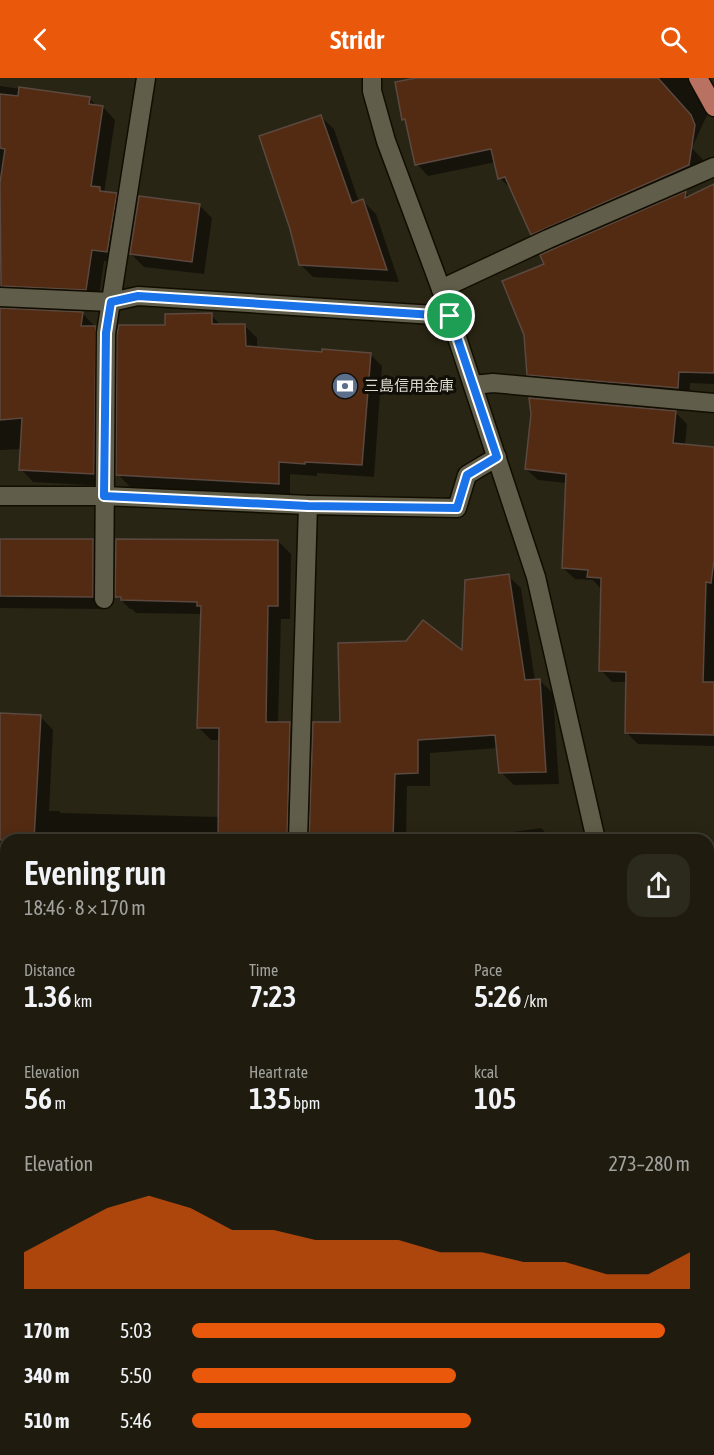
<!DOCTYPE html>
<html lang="en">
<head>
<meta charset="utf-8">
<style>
  body { margin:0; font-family:"Asap Condensed","Noto Sans JP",sans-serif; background:#2c291d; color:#f1f3f6; height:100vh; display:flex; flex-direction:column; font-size:22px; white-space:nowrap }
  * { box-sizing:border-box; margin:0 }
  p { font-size:20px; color:#a1a19e }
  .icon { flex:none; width:33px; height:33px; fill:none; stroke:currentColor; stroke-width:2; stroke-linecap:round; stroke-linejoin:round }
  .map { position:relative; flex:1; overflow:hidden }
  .panel { position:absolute; left:0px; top:756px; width:714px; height:621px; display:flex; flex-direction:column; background:#1f1c0f; border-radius:18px 18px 0 0; box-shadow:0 3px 15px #0003,0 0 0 2px #3c3a2f }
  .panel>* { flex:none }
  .pin { position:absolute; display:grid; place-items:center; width:51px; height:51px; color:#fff; margin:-26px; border:3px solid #fff; border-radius:50%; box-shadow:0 2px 6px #0007 }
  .round { display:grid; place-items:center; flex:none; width:63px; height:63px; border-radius:18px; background:#2c291d }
  .headline { display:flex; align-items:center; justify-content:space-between; height:102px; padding:0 24px }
  h1 { font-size:33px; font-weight:600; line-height:45px }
  .metrics { display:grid; grid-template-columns:repeat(3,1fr); gap:9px; height:102px; padding:6px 24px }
  .metrics div { display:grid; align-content:center }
  .metrics b { font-size:30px; font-weight:600 }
  .metrics small { font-size:16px; font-weight:400 }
  .metrics p { font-size:16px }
  .chart { height:168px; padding:12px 24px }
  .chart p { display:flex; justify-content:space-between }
  .chart svg { width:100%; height:108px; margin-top:6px; fill:#ea580c; opacity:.7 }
  ul { padding:0 24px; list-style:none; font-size:20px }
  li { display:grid; grid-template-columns:96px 72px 1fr; align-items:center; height:45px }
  li i { height:15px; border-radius:8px; background:#ea580c }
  header { display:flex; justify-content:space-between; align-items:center; height:78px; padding:0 24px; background:#ea580c; color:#fff; font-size:27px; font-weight:600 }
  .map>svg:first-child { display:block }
</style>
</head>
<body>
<header><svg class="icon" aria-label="back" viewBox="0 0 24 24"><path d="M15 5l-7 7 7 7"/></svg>Stridr<svg class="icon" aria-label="search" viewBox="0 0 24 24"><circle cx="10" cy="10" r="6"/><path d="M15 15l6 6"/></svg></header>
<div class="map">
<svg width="714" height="1377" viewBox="0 0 714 1377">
  <rect width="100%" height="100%" fill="#292514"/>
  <path fill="#293417" d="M 6,1123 L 6,1371 L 102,1371 L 100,1377 L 0,1377 L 0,1124 Z"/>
  <g fill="#0007">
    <path d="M 424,0 L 714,0 L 705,1 L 708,35 L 692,70 L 703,82 L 701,99 L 544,168 L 532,156 L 512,112 L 500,100 L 496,84 L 428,98 L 417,86 L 407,45 L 403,41 Z"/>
    <path d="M 0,8 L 90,21 L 97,28 L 103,29 L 115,42 L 104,115 L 116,117 L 128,129 L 120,185 L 104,183 L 98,224 L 3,225 L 1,232 L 82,235 L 108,262 L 106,408 L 33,404 L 21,391 L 22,371 L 0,372 Z"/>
    <path d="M 321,39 L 334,51 L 359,124 L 363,123 L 376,136 L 399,204 L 313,199 L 300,186 Z"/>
    <path d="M 714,108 L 714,306 L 690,305 L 689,321 L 540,308 L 529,296 L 546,187 L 686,115 L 690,119 Z"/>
    <path d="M 199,127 L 212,140 L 204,196 L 144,189 L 131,176 Z"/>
    <path d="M 211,237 L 222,248 L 245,248 L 257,260 L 257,270 L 323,275 L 370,276 L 382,288 L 374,399 L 317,395 L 317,398 L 290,396 L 290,417 L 130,409 L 118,396 L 167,248 Z"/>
    <path d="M 675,334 L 687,346 L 685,368 L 714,371 L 714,668 L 638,666 L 626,654 L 628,604 L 612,604 L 601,592 L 603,510 L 600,510 L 593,502 L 575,501 L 563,490 L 567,405 L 538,402 L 526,391 Z"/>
    <path d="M 0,463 L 93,463 L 105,475 L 105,531 L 0,530 Z"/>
    <path d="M 278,463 L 291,476 L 290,541 L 281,541 L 278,646 L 290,646 L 303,659 L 299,762 L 6,762 L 6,803 L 4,803 L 0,799 L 0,636 L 41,639 L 53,652 L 49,733 L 59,733 L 61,735 L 220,739 L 220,662 L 211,662 L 198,649 L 202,536 L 136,535 L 132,531 L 130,531 L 117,518 Z"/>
    <path d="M 508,498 L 521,510 L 535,603 L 540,603 L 553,615 L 559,706 L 514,707 L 501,694 L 498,670 L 430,675 L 430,708 L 407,708 L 406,762 L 311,762 L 342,645 L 464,575 Z"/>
    <path d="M 541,750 L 553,762 L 458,762 Z"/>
    <path d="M 714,815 L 714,879 L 708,880 L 708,816 Z"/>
    <rect x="0" y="869" width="6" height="62"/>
    <path d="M 714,928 L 714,1148 L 708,1141 L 708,929 Z"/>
    <path d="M 21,1371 L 82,1371 L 82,1377 L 22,1377 Z"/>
    <path d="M 175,1371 L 206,1371 L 204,1377 L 195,1377 Z"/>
    <path d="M 316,1371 L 429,1371 L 428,1377 L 370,1373 L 370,1377 L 322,1377 Z"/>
    <path d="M 567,1371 L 629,1371 L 629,1377 L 569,1377 L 566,1374 Z"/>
  </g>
  <g fill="#532b13" stroke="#5b483f" stroke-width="1.5">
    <path d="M 416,0 L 658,0 L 691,37 L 695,47 L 689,87 L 531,157 L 505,99 L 498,101 L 491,71 L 415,87 L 405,41 L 402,42 L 395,4 Z"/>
    <path d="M 19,9 L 90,19 L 89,26 L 103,28 L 91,108 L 100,109 L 100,113 L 117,115 L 107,174 L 92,172 L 86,212 L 1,208 L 0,105 L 5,71 L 0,70 L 0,16 L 18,18 Z"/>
    <path d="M 321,37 L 352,125 L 363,121 L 387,192 L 299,187 L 290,151 L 259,58 Z"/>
    <path d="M 714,106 L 714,295 L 679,294 L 678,310 L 527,297 L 524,257 L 502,203 L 544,186 L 540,177 L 553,171 L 686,113 L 685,120 Z"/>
    <path d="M 139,118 L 200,126 L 192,184 L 130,176 Z"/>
    <path d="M 0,230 L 83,234 L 81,248 L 96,248 L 94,396 L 19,392 L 22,340 L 0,342 Z"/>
    <path d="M 212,235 L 212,246 L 245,246 L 246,268 L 322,274 L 322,271 L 371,275 L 362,387 L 305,384 L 305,386 L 279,384 L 279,406 L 116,397 L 117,256 L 119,247 L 165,247 L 165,236 Z"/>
    <path d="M 529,320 L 676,333 L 673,365 L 714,369 L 714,482 L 711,505 L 706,504 L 703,604 L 714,604 L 714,657 L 625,655 L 626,594 L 599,593 L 601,500 L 587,499 L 588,492 L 562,490 L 566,396 L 525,391 L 531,336 Z"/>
    <path d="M 0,461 L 93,461 L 93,519 L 0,518 Z"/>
    <path d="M 116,461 L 278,462 L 278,528 L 268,528 L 266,644 L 290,644 L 287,762 L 218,762 L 219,650 L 197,650 L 201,528 L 197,528 L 197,524 L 121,522 L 121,519 L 115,519 Z"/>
    <path d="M 509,496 L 525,602 L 540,601 L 546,694 L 499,695 L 495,657 L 418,662 L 418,695 L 395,696 L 393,762 L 309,762 L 313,644 L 340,644 L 338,565 L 406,563 L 423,542 L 462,572 L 465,502 Z"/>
    <path d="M 0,635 L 41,637 L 34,762 L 0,762 Z"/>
  </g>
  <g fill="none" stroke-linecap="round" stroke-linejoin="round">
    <g stroke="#110e01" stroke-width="21">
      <g id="street">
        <path d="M 372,0 L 372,13 L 386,63 L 441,211 L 536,499 L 596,762"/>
        <path d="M 441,211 L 548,161 L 714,89"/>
        <path d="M 0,219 L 111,224 L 138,218 L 450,238"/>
        <path d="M 473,307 L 493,305 L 714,325"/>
        <path d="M 0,418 L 104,418 L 308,427 L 298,762"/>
        <path d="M 308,427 L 457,430 L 467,397 L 497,379"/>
        <path d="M 104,521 L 106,255 L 146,0"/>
        <path d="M 0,823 L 6,824"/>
        <path d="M 708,883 L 714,882"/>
        <path d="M 708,1312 L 714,1342"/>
      </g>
    </g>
    <g stroke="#110e01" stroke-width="21">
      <path id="primary" d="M 698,0 L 714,29"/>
    </g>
    <path stroke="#747062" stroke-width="4" stroke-dasharray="1.5 4.5" stroke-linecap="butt" d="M 0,1112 L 6,1111"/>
    <use href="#street" stroke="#605d4a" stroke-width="18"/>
    <use href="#primary" stroke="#b97162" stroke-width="18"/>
  </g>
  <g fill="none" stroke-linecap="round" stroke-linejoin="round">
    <g stroke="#fff" stroke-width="12">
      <path id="route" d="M 138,218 L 450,238 L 497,379 L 467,397 L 457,430 L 308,428 L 104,418 L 106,255 L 111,224 Z"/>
    </g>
    <use href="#route" stroke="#1a73e8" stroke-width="8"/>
  </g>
  <defs>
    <g id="bank-disc" transform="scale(1.35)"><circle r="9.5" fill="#5c6f8a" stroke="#100e07"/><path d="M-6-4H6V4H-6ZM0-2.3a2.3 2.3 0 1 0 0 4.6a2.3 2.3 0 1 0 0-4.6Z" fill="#fff"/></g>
  </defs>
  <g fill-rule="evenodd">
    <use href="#bank-disc" x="345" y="308"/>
  </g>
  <g text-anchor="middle" stroke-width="6" stroke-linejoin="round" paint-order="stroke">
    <g font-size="15" fill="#dbd9ce" stroke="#100e07" text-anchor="start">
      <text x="364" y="313">三島信用金庫</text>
    </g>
  </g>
</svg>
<div class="pin" style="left:450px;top:238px;background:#1e9e55"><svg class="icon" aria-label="arrive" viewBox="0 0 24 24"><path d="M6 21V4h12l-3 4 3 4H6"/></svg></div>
<section class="panel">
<div class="headline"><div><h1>Evening run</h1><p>18:46 · 8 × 170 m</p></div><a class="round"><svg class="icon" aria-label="share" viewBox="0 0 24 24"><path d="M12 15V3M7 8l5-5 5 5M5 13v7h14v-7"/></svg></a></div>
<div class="metrics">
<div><p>Distance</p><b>1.36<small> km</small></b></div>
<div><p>Time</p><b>7:23</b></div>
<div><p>Pace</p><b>5:26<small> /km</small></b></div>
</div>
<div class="metrics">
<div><p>Elevation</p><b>56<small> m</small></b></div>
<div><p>Heart rate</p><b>135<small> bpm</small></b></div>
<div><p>kcal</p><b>105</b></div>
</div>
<div class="chart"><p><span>Elevation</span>273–280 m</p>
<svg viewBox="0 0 160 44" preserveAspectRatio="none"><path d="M0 44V29L10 20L20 11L30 6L40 11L50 20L60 20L70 24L80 24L90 24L100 29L110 29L120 33L130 33L140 38L150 38L160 29V44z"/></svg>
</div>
<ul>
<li><b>170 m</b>5:03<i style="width:95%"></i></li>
<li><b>340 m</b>5:50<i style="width:53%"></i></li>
<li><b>510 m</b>5:46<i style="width:56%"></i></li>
</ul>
</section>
</div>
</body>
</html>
